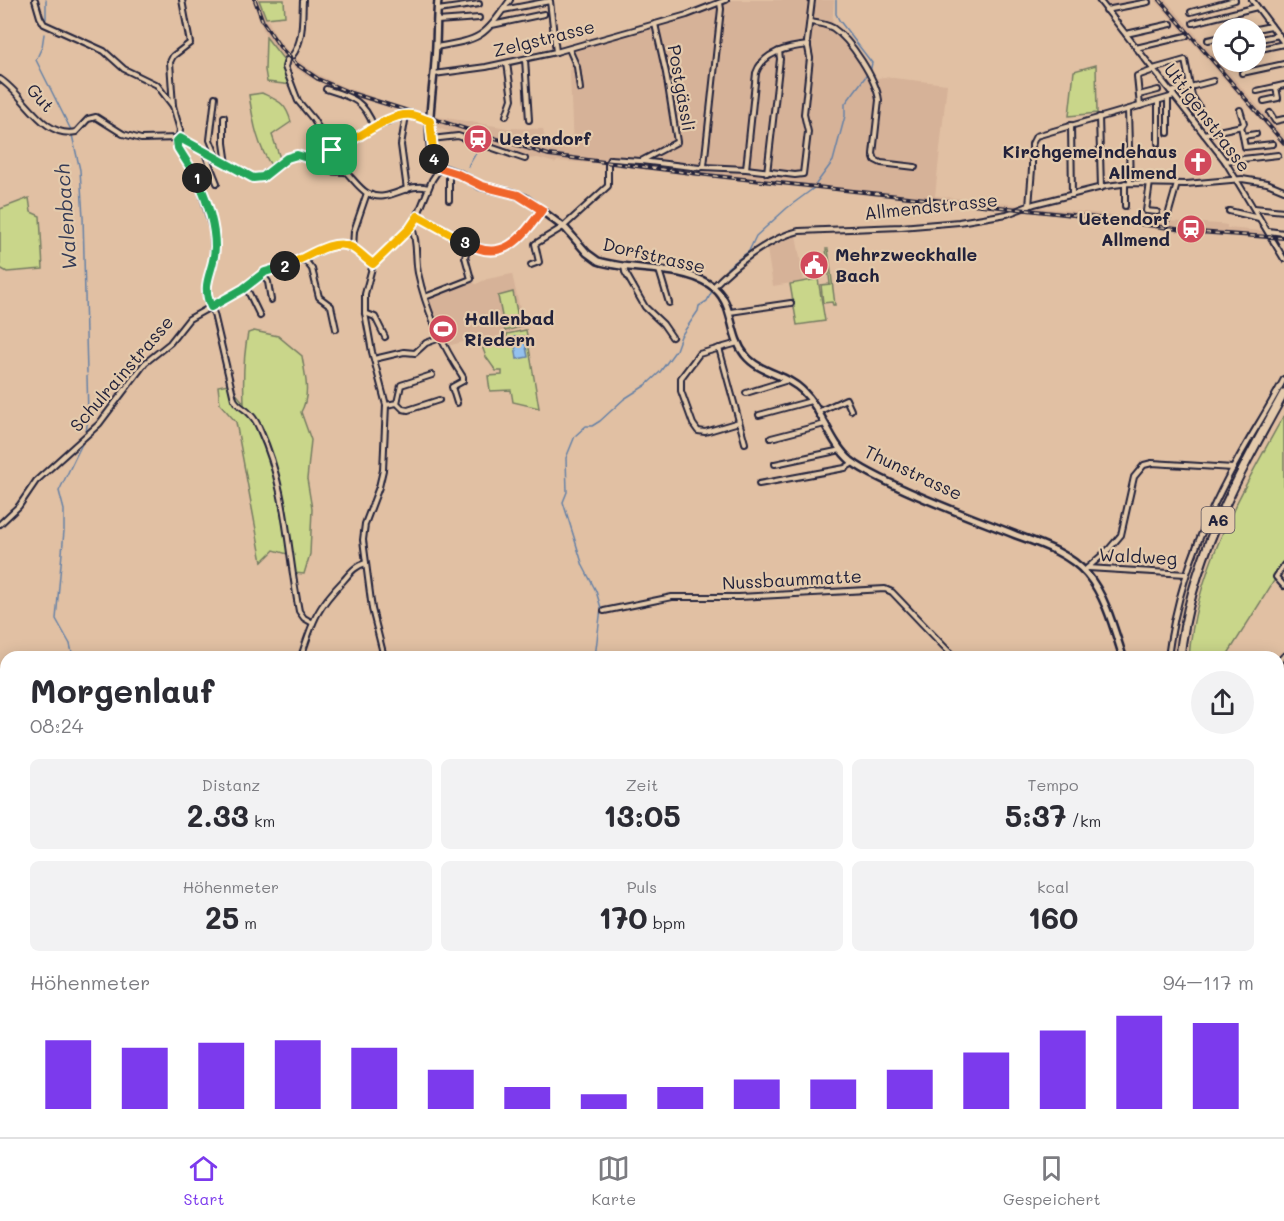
<!DOCTYPE html>
<html lang="de">
<head>
<meta charset="utf-8">
<style>
  body { margin:0; font-family:Mali,sans-serif; background:#f2f2f3; color:#2b2b33; height:100vh; display:flex; flex-direction:column; font-size:22px; white-space:nowrap }
  * { box-sizing:border-box; margin:0 }
  p { font-size:20px; color:#7c7c81 }
  .icon { flex:none; width:33px; height:33px; fill:none; stroke:currentColor; stroke-width:2; stroke-linecap:round; stroke-linejoin:round }
  .map { position:relative; flex:1; overflow:hidden }
  .side { position:absolute; left:0px; top:651px; width:1284px; height:486px; display:flex; flex-direction:column; background:#fff; border-radius:18px 18px 0 0; box-shadow:0 3px 15px #0003 }
  .side>* { flex:none }
  .tools { position:absolute; left:1212px; top:18px; display:grid; gap:12px }
  .tools a { display:grid; place-items:center; width:54px; height:54px; border-radius:50%; background:#fff; box-shadow:0 3px 15px #0003; font-size:30px }
  .pin { position:absolute; display:grid; place-items:center; width:51px; height:51px; color:#fff; margin:-26px; border-radius:12px; box-shadow:0 3px 9px #0006 }
  .km { position:absolute; width:30px; height:30px; margin:-15px; border-radius:50%; background:#222; color:#fff; font-size:16px; line-height:30px; text-align:center }
  .round { display:grid; place-items:center; flex:none; width:63px; height:63px; border-radius:32px; background:#f2f2f3 }
  .overview { display:flex; align-items:center; justify-content:space-between; height:102px; padding:0 30px }
  h1 { font-size:33px; font-weight:700; line-height:45px }
  .figures { display:grid; grid-template-columns:repeat(3,1fr); gap:9px; height:102px; padding:6px 30px }
  .figures div { display:grid; align-content:center; border-radius:9px; background:#f2f2f3; text-align:center }
  .figures b { font-size:30px; font-weight:700 }
  .figures small { font-size:16px; font-weight:400 }
  .figures p { font-size:16px }
  .chart { height:168px; padding:12px 30px }
  .chart p { display:flex; justify-content:space-between }
  .chart svg { width:100%; height:108px; margin-top:6px; stroke:#7c3aed; stroke-width:6 }
  .dock { display:flex; justify-content:space-around; align-items:center; height:84px; border-top:2px solid #e1e1e2; background:#fff; font-size:16px; color:#7c7c81 }
  .dock a { display:grid; justify-items:center; gap:3px }
  .dock .active { color:#7c3aed }
  .map>svg:first-child { display:block }
</style>
</head>
<body>
<div class="map">
<svg width="1284" height="1137" viewBox="0 0 1284 1137">
  <rect width="100%" height="100%" fill="#e1c0a3"/>
  <filter id="ink" filterUnits="userSpaceOnUse"><feTurbulence type="fractalNoise" baseFrequency=".0167" numOctaves="2"/><feDisplacementMap in="SourceGraphic" scale="12" xChannelSelector="R" yChannelSelector="G"/><feConvolveMatrix kernelMatrix="1 2 1 2 8 2 1 2 1" color-interpolation-filters="sRGB"/></filter>
  <g filter="url(#ink)">
    <g fill="#d6b298">
      <path d="M 252,0 L 259,0 L 276,37 L 290,53 L 292,53 L 295,58 L 317,74 L 342,86 L 401,107 L 434,114 L 434,116 L 508,128 L 543,129 L 545,141 L 573,149 L 569,49 L 687,15 L 726,0 L 834,0 L 832,26 L 839,32 L 872,79 L 884,77 L 947,84 L 935,196 L 1166,221 L 1220,224 L 1227,225 L 1227,228 L 1284,233 L 1284,239 L 1215,235 L 1028,211 L 688,175 L 606,164 L 557,161 L 556,163 L 538,158 L 525,159 L 430,125 L 428,119 L 367,101 L 310,78 L 284,60 L 266,37 Z"/>
      <path d="M 1099,0 L 1166,0 L 1284,136 L 1284,147 L 1155,0 L 1106,10 Z"/>
      <path d="M 796,235 L 804,281 L 773,286 L 767,249 Z"/>
      <path d="M 512,274 L 524,327 L 486,340 L 473,348 L 467,341 L 447,346 L 428,298 L 471,281 L 476,284 L 487,279 Z"/>
      <path d="M 1284,659 L 1284,709 L 1278,716 L 1278,665 Z"/>
      <path d="M 1284,899 L 1284,944 L 1278,937 L 1278,905 Z"/>
    </g>
    <g fill="#c9d68a" stroke="#767c62" stroke-width="1.5">
      <path d="M 259,0 L 284,0 L 285,16 L 266,18 Z"/>
      <path d="M 266,37 L 284,60 L 293,85 L 267,82 L 265,70 Z"/>
      <path d="M 1096,65 L 1097,113 L 1069,116 L 1074,71 Z"/>
      <path d="M 262,93 C 279,101 286,103 291,122 L 272,135 L 281,161 L 273,168 C 257,147 253,120 249,95 Z"/>
      <path d="M 29,198 L 31,212 L 40,216 L 43,269 L 7,272 L 0,268 L 0,209 Z"/>
      <path d="M 826,249 L 828,249 L 835,305 L 833,305 L 832,302 L 823,303 L 821,285 L 830,284 Z"/>
      <path d="M 818,279 L 825,321 L 797,325 L 790,284 Z"/>
      <path d="M 513,292 L 520,327 L 505,331 L 498,296 Z"/>
      <path d="M 526,330 L 539,408 L 513,402 L 511,390 L 490,391 L 488,376 L 502,375 L 502,371 L 496,371 L 486,357 L 482,346 L 489,341 L 507,337 L 507,334 Z"/>
      <path d="M 254,331 L 278,336 L 302,356 C 305,376 311,394 301,412 L 311,440 L 307,479 L 312,509 L 310,554 L 304,574 L 294,573 L 291,555 L 274,550 L 262,562 L 236,422 L 220,404 L 218,386 L 228,384 L 244,403 C 243,379 243,357 248,333 Z"/>
      <path d="M 1284,415 L 1284,565 L 1226,657 L 1189,657 C 1196,569 1242,491 1284,415 Z"/>
      <path d="M 1278,775 L 1284,776 L 1284,826 L 1278,826 Z"/>
      <path d="M 0,1112 L 6,1117 L 6,1131 L 56,1131 L 61,1133 L 62,1137 L 0,1137 Z"/>
      <path d="M 934,1131 L 976,1131 L 971,1137 L 933,1137 Z"/>
    </g>
    <path fill="#94c1ee" stroke="#6681a6" stroke-width="1.5" d="M 524,336 L 528,357 L 517,359 L 514,337 Z"/>
    <g fill="none" stroke-linecap="round" stroke-linejoin="round">
      <g stroke="#6681a6" stroke-width="1.5">
        <path d="M 46,0 L 46,19"/>
        <path d="M 836,0 L 836,14 L 839,20 L 872,63 L 870,72"/>
        <path d="M 44,34 L 42,47 L 36,60 L 71,130"/>
        <path d="M 72,135 L 80,170 L 83,217 L 87,373"/>
        <path d="M 468,167 L 480,146"/>
        <path d="M 816,184 L 833,161 L 845,116 L 845,104 L 866,76"/>
        <path d="M 727,268 L 749,251 L 756,236 L 787,208 L 814,188"/>
        <path d="M 86,434 L 88,416 L 87,376"/>
        <path d="M 73,657 L 70,644 L 56,619 L 64,531 L 64,510 L 59,491 L 82,444"/>
        <path d="M 595,657 L 601,608 L 596,591 L 583,566 L 563,502 L 567,492 L 566,458 L 575,436 L 586,426 L 592,426 L 600,421 L 624,399 L 646,385 L 660,372 L 676,350 L 681,336 L 698,311 L 699,306 L 707,301 L 712,291"/>
        <path d="M 166,1131 L 167,1137"/>
        <path d="M 628,1137 L 634,1131"/>
      </g>
      <path stroke="#82716f" stroke-width="8" d="M 1281,859 L 1284,861"/>
      <g stroke="#bba08e" stroke-width="7" stroke-dasharray="7 3.5" stroke-linecap="butt">
        <path d="M 1278,928 L 1284,937"/>
        <path d="M 1278,937 L 1284,946"/>
      </g>
      <g stroke="#22223b" stroke-width="8">
        <g id="minor">
          <path d="M 35,0 L 40,17 L 44,24 L 104,51 L 124,69 L 157,85 L 173,106"/>
          <path d="M 182,0 L 190,43 L 173,56 L 170,62 L 173,106 L 180,130 L 177,144 L 200,186 L 213,231 L 214,260 L 206,287 L 206,294 L 214,314 L 234,399 C 238,407 245,408 250,414 C 254,418 258,425 260,430 C 287,489 287,549 299,611 L 304,618 L 311,622"/>
          <path d="M 1099,0 L 1225,161 L 1284,259"/>
          <path d="M 1252,0 L 1284,43"/>
          <path d="M 438,10 L 479,4"/>
          <path d="M 503,10 L 550,1 L 556,52"/>
          <path d="M 1106,10 L 1148,2"/>
          <path d="M 1191,12 L 1235,0"/>
          <path d="M 437,21 L 479,18"/>
          <path d="M 810,22 C 818,23 826,24 833,28 C 851,40 876,79 879,100 L 873,154 L 875,160 L 881,163 L 915,167"/>
          <path d="M 1193,23 L 1257,7"/>
          <path d="M 492,25 L 544,14"/>
          <path d="M 1256,29 L 1271,26"/>
          <path d="M 1126,34 L 1171,24"/>
          <path d="M 1208,40 L 1222,37"/>
          <path d="M 1256,40 L 1279,35"/>
          <path d="M 436,47 C 482,39 483,38 510,0"/>
          <path d="M 1136,48 L 1186,36"/>
          <path d="M 1219,48 L 1222,47"/>
          <path d="M 569,49 L 577,67 L 580,89"/>
          <path d="M 1256,50 L 1284,44"/>
          <path d="M 292,56 C 304,41 302,18 303,0"/>
          <path d="M 525,59 L 529,120"/>
          <path d="M 287,60 L 285,67 L 298,101 L 313,119 L 332,150"/>
          <path d="M 1153,69 L 1185,60 L 1192,96 L 1199,107"/>
          <path d="M 1242,73 L 1284,64"/>
          <path d="M 434,74 L 486,67 L 556,52 L 687,15 L 726,0"/>
          <path d="M 0,79 C 25,95 43,139 76,132 L 88,119 L 96,117 L 123,134 L 141,139 L 180,138 L 253,178 C 270,178 276,159 293,156 C 307,154 312,164 322,169 C 329,173 339,171 346,172 C 353,179 359,188 367,193 C 388,205 407,181 428,188"/>
          <path d="M 326,89 C 352,97 364,100 374,127"/>
          <path d="M 1257,91 L 1284,85"/>
          <path d="M 1171,92 L 1213,81"/>
          <path d="M 1139,95 L 1158,90"/>
          <path d="M 215,97 L 210,140 L 217,157"/>
          <path d="M 1168,99 L 1168,133"/>
          <path d="M 1158,101 L 1158,143"/>
          <path d="M 1264,101 L 1278,98 L 1276,87"/>
          <path d="M 1140,106 L 1137,76 L 1151,71"/>
          <path d="M 1128,110 L 1130,183"/>
          <path d="M 1270,113 L 1275,121 L 1284,119"/>
          <path d="M 406,115 L 401,145 L 407,190"/>
          <path d="M 506,116 L 512,99 L 507,63"/>
          <path d="M 224,117 L 224,143 L 227,164"/>
          <path d="M 1099,117 L 1101,188"/>
          <path d="M 1071,125 L 1072,195"/>
          <path d="M 1241,126 L 1245,147 L 1273,144"/>
          <path d="M 1204,134 L 1242,126 L 1244,123 L 1240,110"/>
          <path d="M 1243,136 L 1256,134"/>
          <path d="M 431,139 L 458,136 L 525,159"/>
          <path d="M 205,153 L 217,183"/>
          <path d="M 307,158 L 343,146 L 368,130 L 400,116 L 412,115 L 430,121"/>
          <path d="M 641,161 L 700,168 L 704,166 L 721,9 L 720,3"/>
          <path d="M 1225,161 L 1278,155"/>
          <path d="M 703,167 L 746,169 L 795,175 L 803,174 L 808,132 L 804,114 L 810,58 L 807,42 L 812,0"/>
          <path d="M 746,169 L 756,73 C 763,52 788,47 808,45"/>
          <path d="M 449,171 L 449,200"/>
          <path d="M 767,173 L 780,59 L 779,51"/>
          <path d="M 1150,182 L 1146,211 L 1157,212"/>
          <path d="M 1029,206 L 1032,169 L 1032,144 L 1036,136 L 1174,96"/>
          <path d="M 1125,206 L 1125,183"/>
          <path d="M 1254,208 L 1284,211"/>
          <path d="M 1229,211 L 1259,218"/>
          <path d="M 418,216 C 442,227 485,263 511,245 C 524,237 533,223 541,210"/>
          <path d="M 1167,219 L 1177,184"/>
          <path d="M 411,226 C 418,240 415,257 418,273 C 426,310 442,345 463,377 L 463,381 L 452,387 L 457,403"/>
          <path d="M 1268,231 L 1284,233"/>
          <path d="M 353,248 L 354,231 L 367,193"/>
          <path d="M 304,259 L 312,269 L 319,297 L 331,306 L 336,329"/>
          <path d="M 531,265 L 539,262 L 535,244 L 563,227 L 608,186 L 608,163 L 610,159 L 641,161 L 677,142 L 666,73 L 655,24"/>
          <path d="M 624,266 L 625,272 L 645,307 L 663,324 L 672,337"/>
          <path d="M 659,270 L 669,303"/>
          <path d="M 262,274 L 268,282 L 271,300"/>
          <path d="M 246,287 L 260,316"/>
          <path d="M 713,287 C 734,265 769,238 799,231 L 901,227 L 959,222 L 1007,214 L 1034,204 L 1106,186 L 1130,183 L 1186,184 L 1242,179 L 1267,183 L 1284,190"/>
          <path d="M 425,297 L 471,279 L 465,257 L 467,249 L 472,246"/>
          <path d="M 730,312 L 791,303"/>
          <path d="M 365,313 L 375,317 L 385,337"/>
          <path d="M 738,343 L 699,354 L 681,378 L 681,391 L 693,424 L 698,431 L 705,432 L 739,422"/>
          <path d="M 719,348 L 745,443"/>
          <path d="M 374,359 L 404,352 L 415,353 L 426,343 L 440,338"/>
          <path d="M 746,393 L 788,380"/>
          <path d="M 397,403 L 401,385 L 432,375"/>
          <path d="M 386,405 L 397,403 L 403,409 L 408,410 L 439,400"/>
          <path d="M 818,412 L 846,399 L 851,410"/>
          <path d="M 759,415 L 811,401"/>
          <path d="M 771,438 L 825,424"/>
          <path d="M 775,464 L 841,450"/>
          <path d="M 759,484 L 845,468 L 853,463"/>
          <path d="M 0,524 L 19,506 L 36,481 L 99,424 L 145,363 L 170,343 L 189,319 L 243,289 L 265,272 L 298,261 L 333,245 L 340,244 L 353,248 L 364,258 L 373,264"/>
          <path d="M 1284,565 L 1276,577 L 1284,586"/>
          <path d="M 1088,568 L 1186,574"/>
          <path d="M 1084,571 L 1109,549 L 1121,535 L 1134,477 L 1144,465 L 1152,463 L 1233,468"/>
          <path d="M 604,611 L 672,597 L 739,597 L 885,589 L 892,592 L 954,657"/>
          <path d="M 301,657 C 313,620 316,609 344,580 C 350,573 356,565 366,563"/>
          <path d="M 384,657 L 372,609 L 363,540 L 365,524 L 379,487 L 383,470 L 386,405 L 372,352 L 365,313 L 365,294 L 373,264 L 415,222 L 432,180 L 440,168"/>
          <path d="M 1168,657 C 1177,586 1203,521 1238,459 C 1253,432 1270,406 1284,379"/>
          <path d="M 1278,662 L 1284,656"/>
          <path d="M 0,681 L 6,682"/>
          <path d="M 1278,735 L 1284,736"/>
          <path d="M 0,740 L 6,747"/>
          <path d="M 1278,860 L 1284,850"/>
          <path d="M 1278,899 L 1284,892"/>
          <path d="M 1278,957 L 1284,963"/>
          <path d="M 116,1131 L 120,1137"/>
          <path d="M 447,1131 L 448,1137"/>
          <path d="M 694,1131 L 698,1137"/>
          <path d="M 886,1131 L 887,1137"/>
          <path d="M 176,1137 L 188,1131"/>
          <path d="M 427,1137 L 427,1131"/>
          <path d="M 624,1137 L 629,1131"/>
          <path d="M 871,1137 L 875,1131"/>
          <path d="M 1026,1137 L 1032,1131"/>
          <path d="M 1143,1137 L 1144,1131"/>
        </g>
      </g>
      <g stroke="#22223b" stroke-width="10">
        <g id="major">
          <path d="M 438,0 C 436,20 437,40 435,60 C 434,87 422,144 437,166 L 460,174 L 480,186 L 512,193 L 525,198 L 566,229 L 587,253 L 598,261 C 632,272 679,265 709,284 C 736,301 727,333 745,355 C 759,373 786,374 802,390 C 823,410 829,442 851,461 C 861,469 874,475 886,481 C 928,502 973,518 1016,535 C 1041,544 1069,553 1087,574 C 1106,597 1114,629 1123,657"/>
          <path d="M 1278,769 L 1284,770"/>
        </g>
      </g>
      <g stroke="#22223b" stroke-width="11">
        <path id="highway" d="M 1180,657 C 1190,561 1238,476 1284,393"/>
      </g>
      <use href="#minor" stroke="#e4caac" stroke-width="4"/>
      <use href="#major" stroke="#e4caac" stroke-width="5"/>
      <use href="#highway" stroke="#e4caac" stroke-width="7"/>
      <g stroke="#22223b" stroke-width="4">
        <g id="rail">
          <path d="M 255,0 L 263,22 L 280,47 L 296,64 L 318,79 L 351,93 L 549,155 L 707,175 L 1082,216 L 1198,232 L 1284,238"/>
          <path d="M 1160,0 L 1284,143"/>
        </g>
      </g>
      <use href="#rail" stroke="#e4caac" stroke-width="1.5" stroke-dasharray="4.5" stroke-linecap="butt"/>
    </g>
  </g>
  <g fill="none" stroke-linecap="round" stroke-linejoin="round" filter="url(#ink)">
    <g stroke="#fff" stroke-width="12">
      <path id="split-1" d="M 197,178 L 178,148 L 177,141 L 180,138 L 253,178 L 263,177 L 287,158 L 297,155 L 307,158 L 332,150"/>
    </g>
    <g stroke="#fff" stroke-width="12">
      <path id="split-2" d="M 197,178 C 206,198 215,225 215,247 C 214,273 200,282 211,307 L 243,289 L 265,272 L 285,266"/>
    </g>
    <g stroke="#fff" stroke-width="12">
      <path id="split-3" d="M 285,266 C 304,260 332,237 351,247 C 359,251 365,259 373,264 L 410,228 L 418,216 L 465,242"/>
    </g>
    <g stroke="#fff" stroke-width="12">
      <path id="split-4" d="M 434,159 L 437,166 L 442,169 L 458,174 L 482,186 L 518,195 L 542,210 C 522,238 502,265 465,242"/>
    </g>
    <g stroke="#fff" stroke-width="12">
      <path id="split-5" d="M 332,150 C 354,143 388,112 411,115 C 417,116 424,119 430,121 L 434,159"/>
    </g>
    <use href="#split-1" stroke="#22a559" stroke-width="8"/>
    <use href="#split-2" stroke="#22a559" stroke-width="8"/>
    <use href="#split-3" stroke="#f5b400" stroke-width="8"/>
    <use href="#split-4" stroke="#f0652b" stroke-width="8"/>
    <use href="#split-5" stroke="#f5b400" stroke-width="8"/>
  </g>
  <defs>
    <g id="station-disc" transform="scale(1.5)"><circle r="9.5" fill="#d1495b" stroke="#e4caac"/><path d="M-3-6H3Q5-6 5-4V2Q5 4 3 4L4.5 6H3L1.5 4h-3L-3 6H-4.5L-3 4Q-5 4-5 2V-4Q-5-6-3-6ZM-3.5-4v3h7v-3ZM-3.5 1v1.5H-2V1ZM2 1v1.5H3.5V1Z" fill="#fff"/></g>
    <g id="church-disc" transform="scale(1.5)"><circle r="9.5" fill="#d1495b" stroke="#e4caac"/><path d="M-1.2-6h2.4v3.5h3.3v2.4h-3.3V6h-2.4V-.1h-3.3v-2.4h3.3Z" fill="#fff"/></g>
    <g id="civic-disc" transform="scale(1.5)"><circle r="9.5" fill="#d1495b" stroke="#e4caac"/><path d="M-.6-6.5H3V-4.5H.6V-3L4-1V1h2V6H-6V1h2V-1L-.6-3ZM-1.2 2.5V6h2.4V2.5Z" fill="#fff"/></g>
    <g id="stadium-disc" transform="scale(1.5)"><circle r="9.5" fill="#d1495b" stroke="#e4caac"/><path d="M0-5a6.5 5 0 1 0 0 10a6.5 5 0 1 0 0-10ZM-3.5-1.8h7v3.6h-7Z" fill="#fff"/></g>
  </defs>
  <g fill-rule="evenodd">
    <use href="#station-disc" x="478" y="139"/>
    <use href="#church-disc" x="1198" y="162"/>
    <use href="#station-disc" x="1191" y="229"/>
    <use href="#civic-disc" x="814" y="265"/>
    <use href="#stadium-disc" x="443" y="329"/>
  </g>
  <g text-anchor="middle" stroke-width="4.5" stroke-linejoin="round" paint-order="stroke">
    <rect fill="#e4caac" stroke="#5c545d" stroke-width="1.5" x="1201.5" y="507" width="33" height="26" rx="4.5"/>
    <g font-size="16" font-weight="bold" fill="#22223b">
      <text x="1218" y="526">A6</text>
    </g>
    <g font-size="18" fill="#22223b" stroke="#e4caac">
      <text transform="translate(544 39) rotate(-14)" y="6">Zelgstrasse</text>
      <text transform="translate(681 88) rotate(80)" y="6">Postgässli</text>
      <text transform="translate(40 98) rotate(48)" y="6">Gut</text>
      <text transform="translate(1207 118) rotate(53)" y="6">Uttigenstrasse</text>
      <text transform="translate(931 207) rotate(-6)" y="6">Allmendstrasse</text>
      <text transform="translate(654 256) rotate(13)" y="6">Dorfstrasse</text>
      <text transform="translate(122 374) rotate(-49)" y="6">Schulrainstrasse</text>
      <text transform="translate(913 473) rotate(25)" y="6">Thunstrasse</text>
      <text transform="translate(1138 557) rotate(3)" y="6">Waldweg</text>
      <text transform="translate(792 580) rotate(-3)" y="6">Nussbaummatte</text>
    </g>
    <g font-size="18" font-weight="bold" fill="#22223b" stroke="#e4caac" text-anchor="start">
      <text x="499" y="145">Uetendorf</text>
      <text x="1177" y="158" text-anchor="end">Kirchgemeindehaus<tspan x="1177" dy="21">Allmend</tspan></text>
      <text x="1170" y="225" text-anchor="end">Uetendorf<tspan x="1170" dy="21">Allmend</tspan></text>
      <text x="835" y="261">Mehrzweckhalle<tspan x="835" dy="21">Bach</tspan></text>
      <text x="464" y="325">Hallenbad<tspan x="464" dy="21">Riedern</tspan></text>
    </g>
    <g font-size="20" font-style="italic" fill="#333a56" stroke="#e4caac">
      <text transform="translate(66 217) rotate(-94)" y="7">Walenbach</text>
    </g>
  </g>
</svg>
<div class="tools">
<a><svg class="icon" aria-label="locate" viewBox="0 0 24 24"><circle cx="12" cy="12" r="6"/><path d="M12 2v4M12 18v4M2 12h4M18 12h4"/></svg></a>
</div>
<div class="pin" style="left:332px;top:150px;background:#1e9e55"><svg class="icon" aria-label="arrive" viewBox="0 0 24 24"><path d="M6 21V4h12l-3 4 3 4H6"/></svg></div>
<b class="km" style="left:197px;top:178px">1</b>
<b class="km" style="left:285px;top:266px">2</b>
<b class="km" style="left:465px;top:242px">3</b>
<b class="km" style="left:434px;top:159px">4</b>
<section class="side">
<div class="overview"><div><h1>Morgenlauf</h1><p>08:24</p></div><a class="round"><svg class="icon" aria-label="share" viewBox="0 0 24 24"><path d="M12 15V3M7 8l5-5 5 5M5 13v7h14v-7"/></svg></a></div>
<div class="figures">
<div><p>Distanz</p><b>2.33<small> km</small></b></div>
<div><p>Zeit</p><b>13:05</b></div>
<div><p>Tempo</p><b>5:37<small> /km</small></b></div>
</div>
<div class="figures">
<div><p>Höhenmeter</p><b>25<small> m</small></b></div>
<div><p>Puls</p><b>170<small> bpm</small></b></div>
<div><p>kcal</p><b>160</b></div>
</div>
<div class="chart"><p><span>Höhenmeter</span>94–117 m</p>
<svg viewBox="0 0 160 44" preserveAspectRatio="none"><path d="M5 44V16M15 44V19M25 44V17M35 44V16M45 44V19M55 44V28M65 44V35M75 44V38M85 44V35M95 44V32M105 44V32M115 44V28M125 44V21M135 44V12M145 44V6M155 44V9"/></svg>
</div>
</section>
</div>
<nav class="dock">
<a class="active"><svg class="icon" aria-label="home" viewBox="0 0 24 24"><path d="M3 11l9-7 9 7M6 9v11h12V9"/></svg>Start</a>
<a><svg class="icon" aria-label="map" viewBox="0 0 24 24"><path d="M3 6l6-2 6 2 6-2v14l-6 2-6-2-6 2zM9 4v14M15 6v14"/></svg>Karte</a>
<a><svg class="icon" aria-label="saved" viewBox="0 0 24 24"><path d="M7 4h10v16l-5-4-5 4z"/></svg>Gespeichert</a>
</nav>
</body>
</html>
